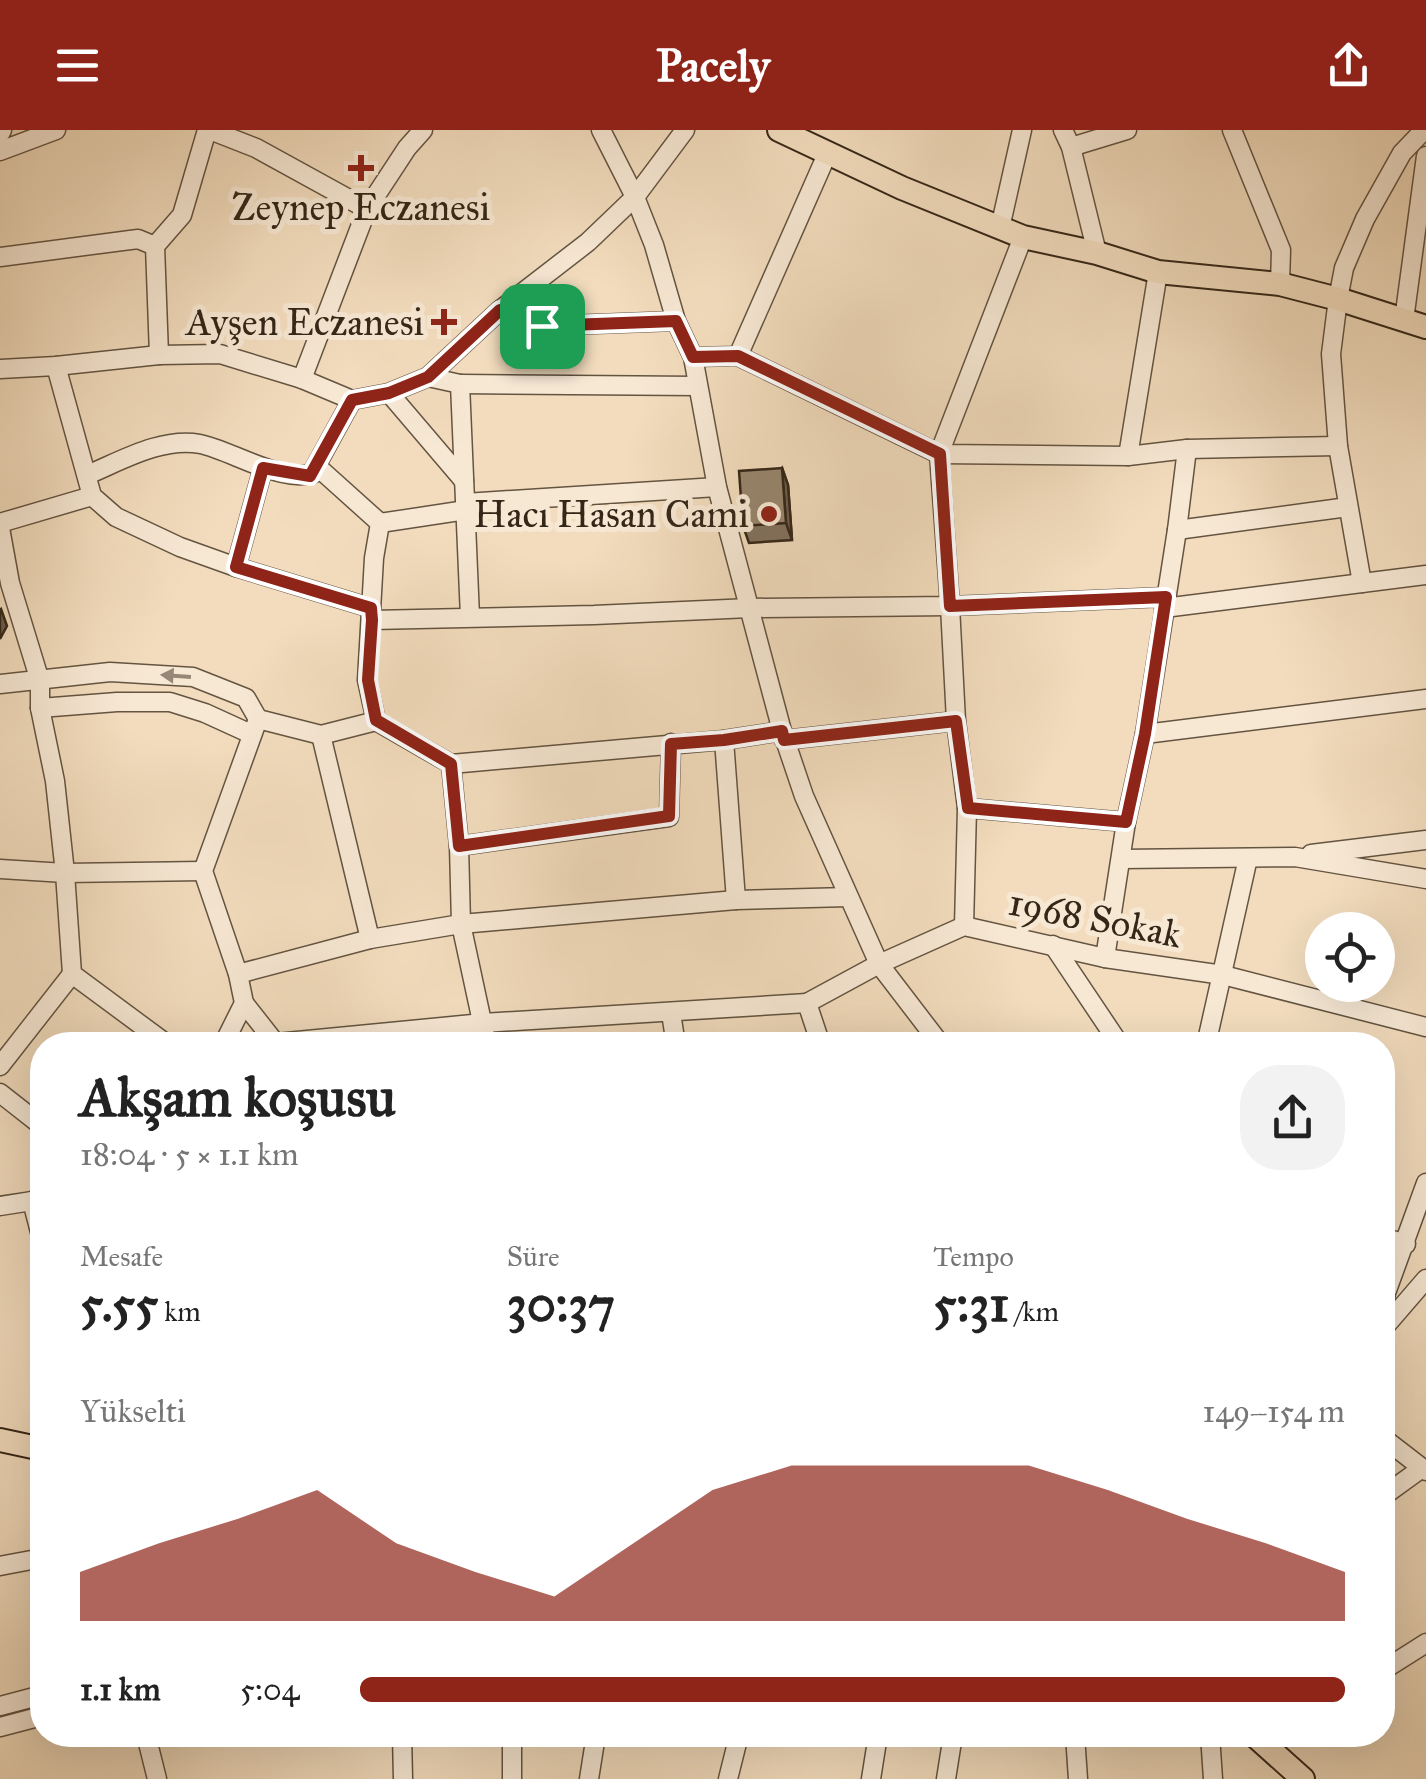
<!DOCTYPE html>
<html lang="tr">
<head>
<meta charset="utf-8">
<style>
  body { margin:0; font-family:"IM FELL Great Primer",serif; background:#f2f2f2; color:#222; height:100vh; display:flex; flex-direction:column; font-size:38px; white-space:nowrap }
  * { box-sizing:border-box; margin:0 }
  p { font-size:32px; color:#767676 }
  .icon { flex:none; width:55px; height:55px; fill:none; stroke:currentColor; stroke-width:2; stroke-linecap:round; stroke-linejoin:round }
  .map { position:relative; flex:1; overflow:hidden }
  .panel { position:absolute; left:30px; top:902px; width:1365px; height:715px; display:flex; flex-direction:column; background:#fff; border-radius:40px; box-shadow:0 10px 40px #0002 }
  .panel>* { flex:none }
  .tools { position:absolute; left:1305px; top:782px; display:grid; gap:20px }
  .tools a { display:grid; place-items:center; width:90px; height:90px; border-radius:50%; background:#fff; box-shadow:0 10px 40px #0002; font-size:50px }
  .pin { position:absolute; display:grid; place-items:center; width:85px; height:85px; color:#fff; margin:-42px; border-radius:20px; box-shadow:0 5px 15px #0006 }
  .round { display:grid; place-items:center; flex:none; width:105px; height:105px; border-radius:40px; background:#f2f2f2 }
  .head { display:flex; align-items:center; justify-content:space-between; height:170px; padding:0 50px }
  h1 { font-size:55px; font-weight:700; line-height:75px }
  .stats { display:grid; grid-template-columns:repeat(3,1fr); gap:15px; height:170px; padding:10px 50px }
  .stats div { display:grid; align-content:center }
  .stats b { font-size:50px; font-weight:700 }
  .stats small { font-size:28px; font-weight:400 }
  .stats p { font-size:28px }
  .chart { height:280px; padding:20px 50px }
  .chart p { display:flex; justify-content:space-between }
  .chart svg { width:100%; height:180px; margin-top:10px; fill:#8f2418; opacity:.7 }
  ul { padding:0 50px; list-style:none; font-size:32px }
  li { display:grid; grid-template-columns:160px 120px 1fr; align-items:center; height:75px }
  li i { height:25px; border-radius:12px; background:#8f2418 }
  header { display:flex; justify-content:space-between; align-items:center; height:130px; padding:0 50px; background:#8f2418; color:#fff; font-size:45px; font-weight:700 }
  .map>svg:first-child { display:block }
</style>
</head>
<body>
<header><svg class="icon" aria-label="menu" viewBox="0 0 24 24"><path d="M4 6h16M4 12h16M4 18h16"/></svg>Pacely<svg class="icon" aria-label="share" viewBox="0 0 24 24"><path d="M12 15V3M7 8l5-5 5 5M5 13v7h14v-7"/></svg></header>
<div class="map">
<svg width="1426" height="1649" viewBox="0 0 1426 1649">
  <rect width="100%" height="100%" fill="#f2dcbd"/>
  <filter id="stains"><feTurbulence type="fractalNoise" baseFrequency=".002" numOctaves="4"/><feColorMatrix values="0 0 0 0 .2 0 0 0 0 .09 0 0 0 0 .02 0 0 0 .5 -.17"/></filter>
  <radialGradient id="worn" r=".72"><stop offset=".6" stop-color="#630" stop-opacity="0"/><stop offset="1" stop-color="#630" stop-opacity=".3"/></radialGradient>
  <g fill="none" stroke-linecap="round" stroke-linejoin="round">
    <g stroke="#645441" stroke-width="21">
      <g id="minor">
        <path d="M 210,0 L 256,18 L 367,79"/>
        <path d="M 601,0 L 635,67 L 654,115 L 676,191 L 693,227 L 717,357 L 782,601 L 804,666 L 879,834 L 941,915"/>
        <path d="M 1063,0 L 1071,17 L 1097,123"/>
        <path d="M 1232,0 L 1281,120 L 1280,154"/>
        <path d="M 0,4 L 2,0"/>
        <path d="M 1071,17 L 1127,0"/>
        <path d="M 0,21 L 56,0"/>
        <path d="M 1000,98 L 1022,0"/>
        <path d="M 155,116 L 182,85 L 207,0"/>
        <path d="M 0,127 L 138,109 L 155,116 L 159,225"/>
        <path d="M 500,180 L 541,196 L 676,191"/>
        <path d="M 1404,190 L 1426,26"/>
        <path d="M 738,226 L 939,324 L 1128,326 L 1187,319 L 1338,316"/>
        <path d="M 693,227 L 738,226 L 828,22"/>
        <path d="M 56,236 L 92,366 L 116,387 L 180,417 L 236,437 L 371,478"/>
        <path d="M 0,239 L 56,236 L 159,225 L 220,224 L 302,249 L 352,270 L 389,263 L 428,247 L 500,180 L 588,112 L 635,67 L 685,0"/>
        <path d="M 428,247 L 460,254 L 470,487"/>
        <path d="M 302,249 L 367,79 L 407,18 L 423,0"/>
        <path d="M 460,254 L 698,256"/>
        <path d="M 389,263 L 464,351"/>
        <path d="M 1128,326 L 1158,142"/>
        <path d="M 87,345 C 121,331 161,307 200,314 C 232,320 289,359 321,340 L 380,393 L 374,428 L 367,550 L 376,591 L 451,634 L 724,610 L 782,601"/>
        <path d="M 311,345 L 352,270"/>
        <path d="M 465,373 L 717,357"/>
        <path d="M 0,393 L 92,366"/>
        <path d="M 380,393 L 466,380"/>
        <path d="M 0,398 L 10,453 L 40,551 L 40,578 L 55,651 L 65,743 L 72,844 L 168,915"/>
        <path d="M 1177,400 L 1348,377"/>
        <path d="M 236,437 L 263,338"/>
        <path d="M 1362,453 L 1338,316 L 1331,224 L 1338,169 L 1344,138 L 1365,89 L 1402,23 L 1424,0"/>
        <path d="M 1164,478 L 1426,445"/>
        <path d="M 372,490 L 594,485 L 750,478 L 950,476 L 1166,467"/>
        <path d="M 0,554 L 110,542 L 193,547 L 246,568 L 258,589 L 321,605 L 376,591"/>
        <path d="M 40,578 L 117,572 L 170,572 L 205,583 L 251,604"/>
        <path d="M 1145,604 L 1426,569"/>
        <path d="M 321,605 L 370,809"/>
        <path d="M 724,610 L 736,770"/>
        <path d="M 784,610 L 956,591"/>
        <path d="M 451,634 L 459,716 L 461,794 L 487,915"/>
        <path d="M 967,678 L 1126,692"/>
        <path d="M 459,716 L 669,687 L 671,613"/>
        <path d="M 1311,724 L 1426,710"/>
        <path d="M 1122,729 L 1295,727 L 1426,749"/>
        <path d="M 0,739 L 65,743 L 203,741"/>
        <path d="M 964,796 L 967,678 L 956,591 L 950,476 L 939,324 L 1023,107"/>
        <path d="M 1053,815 L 1120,915"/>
        <path d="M 1105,828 L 1126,692 L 1145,604 L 1177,400 L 1187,319"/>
        <path d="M 238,844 L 370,809 L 461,794 L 736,770 L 848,767"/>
        <path d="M 244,873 L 277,915"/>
        <path d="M 671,883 L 676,915"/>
        <path d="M 276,913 L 483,893 L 807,873"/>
        <path d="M 223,915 L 244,873 L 238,844 L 203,741 L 258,589"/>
        <path d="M 821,915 L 807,873 L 879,834 L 964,796 L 1105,828 L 1223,845 L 1426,897"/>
        <path d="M 1206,915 L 1248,728"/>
        <path d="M 0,936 L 72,844"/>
        <path d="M 0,963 L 42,996"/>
        <path d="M 32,1071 L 42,1110"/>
        <path d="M 0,1076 L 32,1071 L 42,1067"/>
        <path d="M 1382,1107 L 1406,1114"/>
        <path d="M 1382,1183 L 1386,1163 L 1426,1053"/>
        <path d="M 1382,1200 L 1426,1149"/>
        <path d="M 1382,1307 L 1426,1341"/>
        <path d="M 1382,1367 L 1422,1338"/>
        <path d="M 0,1436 L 42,1428"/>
        <path d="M 1382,1541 L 1426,1513"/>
        <path d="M 0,1576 L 42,1565"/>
        <path d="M 0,1597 L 42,1586"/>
        <path d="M 146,1605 L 157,1649"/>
        <path d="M 402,1605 L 403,1649"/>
        <path d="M 1075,1605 L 1078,1649"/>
        <path d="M 1210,1605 L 1213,1649"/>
        <path d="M 1267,1618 L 1286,1605"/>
        <path d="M 512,1649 L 512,1605"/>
        <path d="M 589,1649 L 596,1605"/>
        <path d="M 728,1649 L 739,1605"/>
        <path d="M 871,1649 L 878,1605"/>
        <path d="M 946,1649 L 953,1605"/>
      </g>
    </g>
    <g stroke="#352718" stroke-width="26">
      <g id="major">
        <path d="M 779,0 L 902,58 L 1023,107 L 1097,123 L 1158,142 L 1280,154 L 1338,169 L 1426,197"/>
        <path d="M 0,1310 L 42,1319"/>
        <path d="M 1254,1605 L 1303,1649"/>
      </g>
    </g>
    <use href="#minor" stroke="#f7e8d4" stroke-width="18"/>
    <use href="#major" stroke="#f2dcbd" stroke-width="22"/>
  </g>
  <path fill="#82725f" stroke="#352718" stroke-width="2.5" d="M 782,338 L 788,355 L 792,410 L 749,413 L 743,396 Z"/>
  <g fill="#6a5d4d" stroke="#352718" stroke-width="2.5">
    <path d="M 782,338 L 788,355 L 792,410 L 786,393 Z"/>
    <path d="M 1,479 L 7,496 L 0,509 L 0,480 Z"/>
  </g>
  <path fill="#97856e" stroke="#352718" stroke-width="2.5" d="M 782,338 L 786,393 L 743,396 L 739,341 Z"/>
  <defs><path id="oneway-solid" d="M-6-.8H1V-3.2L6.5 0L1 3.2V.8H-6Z" transform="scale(2.5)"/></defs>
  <use fill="#968876" href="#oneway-solid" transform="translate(176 546) rotate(-176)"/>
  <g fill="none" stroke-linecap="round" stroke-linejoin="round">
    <g stroke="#fff" stroke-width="20">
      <path id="route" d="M 500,180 L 542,196 L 676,191 L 693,227 L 738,226 L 940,324 L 950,476 L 1166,467 L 1145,604 L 1126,692 L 968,678 L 956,591 L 784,610 L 782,601 L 724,610 L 671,614 L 669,686 L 459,716 L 451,634 L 376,590 L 368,550 L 372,490 L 371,478 L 236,437 L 263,338 L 310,346 L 352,270 L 389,263 L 428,247 Z"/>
    </g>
    <use href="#route" stroke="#8f2418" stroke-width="12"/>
  </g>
  <g fill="#8f2418" stroke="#f7e8d4" stroke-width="4">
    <path d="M356 23h10v10h10v10h-10v10h-10v-10h-10v-10h10z"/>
    <path d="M439 177h10v10h10v10h-10v10h-10v-10h-10v-10h10z"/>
    <circle cx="769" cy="384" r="10"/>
  </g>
  <g text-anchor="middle" stroke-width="10" stroke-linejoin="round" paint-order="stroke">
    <g font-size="38" fill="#352718" stroke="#f7e8d4" text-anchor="end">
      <text x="361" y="90" text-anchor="middle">Zeynep Eczanesi</text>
      <text x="424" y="205">Ayşen Eczanesi</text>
      <text x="749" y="397">Hacı Hasan Cami</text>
    </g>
    <g font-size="38" fill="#352718" stroke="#f7e8d4">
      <text transform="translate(1095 788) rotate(11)" y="13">1968 Sokak</text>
    </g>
  </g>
  <rect width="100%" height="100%" filter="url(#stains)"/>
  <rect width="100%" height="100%" fill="url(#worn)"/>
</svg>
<div class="tools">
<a><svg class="icon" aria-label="locate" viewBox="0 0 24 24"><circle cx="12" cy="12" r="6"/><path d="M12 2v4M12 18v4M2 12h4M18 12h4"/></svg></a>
</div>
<div class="pin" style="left:542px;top:196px;background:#1e9e55"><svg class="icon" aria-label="arrive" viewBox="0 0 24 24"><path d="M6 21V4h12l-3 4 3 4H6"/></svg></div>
<section class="panel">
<div class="head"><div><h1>Akşam koşusu</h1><p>18:04 · 5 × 1.1 km</p></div><a class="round"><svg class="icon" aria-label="share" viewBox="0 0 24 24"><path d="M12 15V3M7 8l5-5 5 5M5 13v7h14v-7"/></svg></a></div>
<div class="stats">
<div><p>Mesafe</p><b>5.55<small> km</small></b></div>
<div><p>Süre</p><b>30:37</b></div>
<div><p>Tempo</p><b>5:31<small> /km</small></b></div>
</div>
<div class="chart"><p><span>Yükselti</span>149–154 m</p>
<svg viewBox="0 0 160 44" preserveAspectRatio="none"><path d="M0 44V32L10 25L20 19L30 12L40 25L50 32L60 38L70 25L80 12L90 6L100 6L110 6L120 6L130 12L140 19L150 25L160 32V44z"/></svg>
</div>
<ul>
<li><b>1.1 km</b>5:04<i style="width:100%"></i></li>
</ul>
</section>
</div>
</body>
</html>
